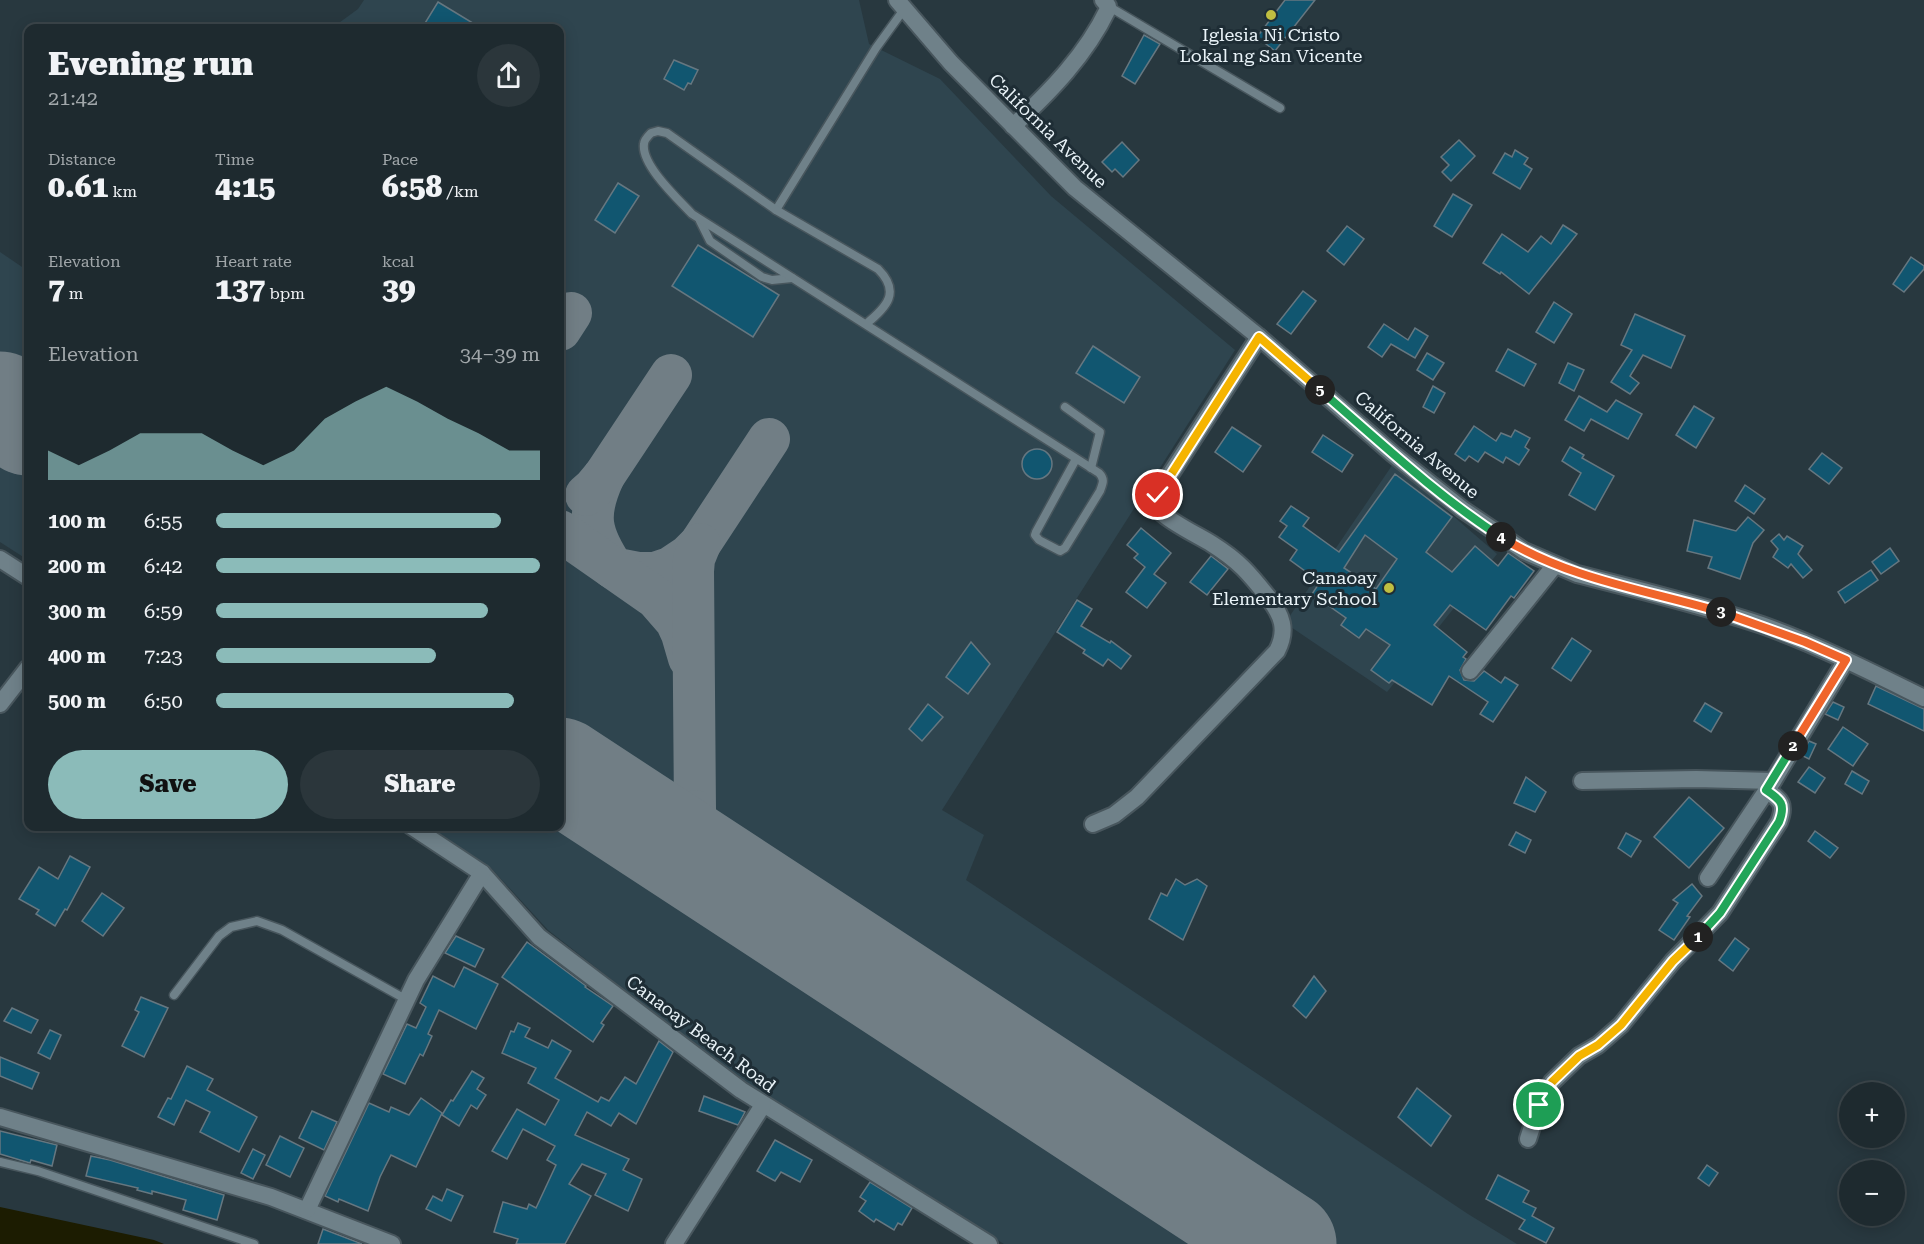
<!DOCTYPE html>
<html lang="en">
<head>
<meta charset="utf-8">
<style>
  body { margin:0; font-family:"Roboto Serif",serif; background:#2b363b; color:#f1f3f6; height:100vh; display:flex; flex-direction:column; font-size:22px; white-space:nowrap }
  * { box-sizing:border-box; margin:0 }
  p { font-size:20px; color:#a1a7aa }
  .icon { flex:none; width:33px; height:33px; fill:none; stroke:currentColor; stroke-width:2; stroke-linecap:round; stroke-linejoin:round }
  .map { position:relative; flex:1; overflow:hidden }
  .panel { position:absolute; left:24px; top:24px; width:540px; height:807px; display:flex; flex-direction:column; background:#1e2a2f; border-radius:12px; box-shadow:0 3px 15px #0003,0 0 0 2px #3c464b }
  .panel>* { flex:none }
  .buttons { position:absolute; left:1839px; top:1082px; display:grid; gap:12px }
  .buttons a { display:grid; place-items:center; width:66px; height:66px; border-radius:50%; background:#1e2a2f; box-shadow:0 3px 15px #0003,0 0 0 2px #3c464b; font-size:30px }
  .pin { position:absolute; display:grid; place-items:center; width:51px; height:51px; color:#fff; margin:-26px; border:3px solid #fff; border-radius:50%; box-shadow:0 2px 6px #0007 }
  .km { position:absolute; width:30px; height:30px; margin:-15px; border-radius:50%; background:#222; color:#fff; font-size:16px; line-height:30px; text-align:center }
  .round { display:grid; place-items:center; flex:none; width:63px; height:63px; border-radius:32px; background:#2b363b }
  .overview { display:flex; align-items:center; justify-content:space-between; height:102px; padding:0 24px }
  h1 { font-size:33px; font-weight:800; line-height:45px }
  .figures { display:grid; grid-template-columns:repeat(3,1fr); gap:9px; height:102px; padding:6px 24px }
  .figures div { display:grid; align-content:center }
  .figures b { font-size:30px; font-weight:800 }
  .figures small { font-size:16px; font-weight:400 }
  .figures p { font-size:16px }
  .chart { height:168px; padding:12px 24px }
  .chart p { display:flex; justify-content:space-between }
  .chart svg { width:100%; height:108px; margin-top:6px; fill:#8bbbb9; opacity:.7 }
  .button { display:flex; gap:12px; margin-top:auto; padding:12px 24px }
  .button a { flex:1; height:69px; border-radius:36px; background:#8bbbb9; color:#111; font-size:24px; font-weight:800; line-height:69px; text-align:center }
  .button a+a { background:#2b363b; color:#f1f3f6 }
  ul { padding:0 24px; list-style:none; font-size:20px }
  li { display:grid; grid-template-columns:96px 72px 1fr; align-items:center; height:45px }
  li i { height:15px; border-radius:8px; background:#8bbbb9 }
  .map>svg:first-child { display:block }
</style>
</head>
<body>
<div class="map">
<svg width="1924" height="1244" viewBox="0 0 1924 1244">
  <rect width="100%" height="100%" fill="#28383f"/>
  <g fill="#2f454f">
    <path d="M 364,0 L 859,0 L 869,44 L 940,79 L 1051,196 L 1235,350 L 942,810 L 984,835 L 966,880 L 1468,1214 L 1517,1244 L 1004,1244 L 749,1087 L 548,930 L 490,867 L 429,827 L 560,826 L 560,28 L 332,28 L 358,9 Z"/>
    <path d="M 0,252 L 28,271 L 28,560 L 0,542 Z"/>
    <path d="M 1393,464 L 1497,554 L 1387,692 L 1285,623 Z"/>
  </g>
  <path fill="#1c1c01" d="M 0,1207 L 154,1240 L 164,1244 L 0,1244 Z"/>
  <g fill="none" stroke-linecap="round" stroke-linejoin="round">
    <g stroke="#717e85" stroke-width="42">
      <path d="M 560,330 L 571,313"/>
      <path d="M 604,476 C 586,515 590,533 613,568 L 639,573 L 655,573 L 670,568 L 688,556 L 700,544 L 769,439"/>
      <path d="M 586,495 L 594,488 L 604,476 L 671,375"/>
      <path d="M 560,531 L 656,598 L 676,621 L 682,634 L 689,658"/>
      <path d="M 700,544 L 694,559 L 693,571 L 695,811 C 701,844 704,855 728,880"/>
      <path d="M 644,825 C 669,838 687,845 695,811"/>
    </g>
    <g stroke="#717e85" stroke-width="105">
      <path d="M 0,404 L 28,423"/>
      <path d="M 560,770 L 1284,1244"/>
    </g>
  </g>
  <g fill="#115670" stroke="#667780" stroke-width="1.5" fill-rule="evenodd">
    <path d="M 1285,0 L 1315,0 L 1275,51 L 1257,37 Z"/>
    <path d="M 438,2 L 481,28 L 422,28 Z"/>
    <path d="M 1144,35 L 1160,44 L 1135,84 L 1122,76 Z"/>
    <path d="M 674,60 L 698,70 L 691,84 L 688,83 L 684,90 L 664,79 Z"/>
    <path d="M 1459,140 L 1475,156 L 1451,181 L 1442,172 L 1449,165 L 1441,157 Z"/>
    <path d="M 1122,142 L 1139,160 L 1123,177 L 1115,169 L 1112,172 L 1102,162 Z"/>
    <path d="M 1515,150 L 1528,158 L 1524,164 L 1532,169 L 1520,189 L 1493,173 L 1505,153 L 1512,157 Z"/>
    <path d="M 618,183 L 639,196 L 615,233 L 595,220 Z"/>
    <path d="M 1453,194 L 1472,205 L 1452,237 L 1434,226 Z"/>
    <path d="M 1563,225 L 1577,234 L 1529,294 L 1501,272 L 1500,274 L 1483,263 L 1502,234 L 1528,252 L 1541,236 L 1551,244 Z"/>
    <path d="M 1347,226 L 1364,239 L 1344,265 L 1327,251 Z"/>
    <path d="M 698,245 L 779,295 L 753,337 L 672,286 Z"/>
    <path d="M 1911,257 L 1924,266 L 1924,269 L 1904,292 L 1893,284 Z"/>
    <path d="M 1303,291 L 1316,301 L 1291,334 L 1277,324 Z"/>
    <path d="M 1554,302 L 1572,314 L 1554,343 L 1536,332 Z"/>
    <path d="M 1635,314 L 1685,336 L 1671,368 L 1643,355 L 1630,376 L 1639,383 L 1630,394 L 1611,382 L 1632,350 L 1621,345 Z"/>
    <path d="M 1384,324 L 1408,340 L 1415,328 L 1428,336 L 1415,358 L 1391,344 L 1382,357 L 1368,347 Z"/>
    <path d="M 1093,346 L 1140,377 L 1124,403 L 1076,373 Z"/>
    <path d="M 1508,349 L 1536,364 L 1524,386 L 1496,371 Z"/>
    <path d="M 1427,353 L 1444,363 L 1433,380 L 1417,370 Z"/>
    <path d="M 1568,363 L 1584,370 L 1574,391 L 1559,383 Z"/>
    <path d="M 1433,386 L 1445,393 L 1434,413 L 1423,407 Z"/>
    <path d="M 1579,396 L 1607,412 L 1616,400 L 1642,414 L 1628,439 L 1591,419 L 1584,431 L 1565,420 Z"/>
    <path d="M 1694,406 L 1714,418 L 1696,448 L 1676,435 Z"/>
    <path d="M 1474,426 L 1496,441 L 1501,433 L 1511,437 L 1515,430 L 1530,438 L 1525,447 L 1529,450 L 1519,465 L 1506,457 L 1503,463 L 1485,452 L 1478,462 L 1469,456 L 1465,461 L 1455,454 Z"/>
    <path d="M 1232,427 L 1261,446 L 1243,472 L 1215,452 Z"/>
    <path d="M 1323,435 L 1353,455 L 1342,472 L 1312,452 Z"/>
    <path d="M 1570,447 L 1584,455 L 1582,458 L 1614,476 L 1595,510 L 1569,495 L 1581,473 L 1562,461 Z"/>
    <circle cx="1037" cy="464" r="15"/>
    <path d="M 1822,453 L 1842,468 L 1829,484 L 1809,469 Z"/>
    <path d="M 1395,474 L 1452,517 L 1426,552 L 1452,572 L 1475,546 L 1498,566 L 1508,553 L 1534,571 L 1514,598 L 1511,596 L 1486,630 L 1450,605 L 1434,625 L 1467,652 L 1463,657 L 1466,659 L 1460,670 L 1464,680 L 1474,681 L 1484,671 L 1501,683 L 1505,677 L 1518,685 L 1493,722 L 1480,714 L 1488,702 L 1449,676 L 1432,705 L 1392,680 L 1389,683 L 1371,670 L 1390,645 L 1366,629 L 1359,638 L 1341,625 L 1346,618 L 1312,594 L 1320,582 L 1290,560 L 1297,550 L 1279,537 L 1287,526 L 1280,521 L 1291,506 L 1309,518 L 1303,526 L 1339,552 ZM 1365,535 L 1397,559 L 1376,589 L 1344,568 Z"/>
    <path d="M 1745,485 L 1765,499 L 1754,514 L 1735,501 Z"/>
    <path d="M 1748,517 L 1764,530 L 1753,543 L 1740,579 L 1708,568 L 1712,557 L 1687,551 L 1694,520 L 1736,531 Z"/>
    <path d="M 1141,528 L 1171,553 L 1154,574 L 1166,583 L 1147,608 L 1126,592 L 1145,567 L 1134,558 L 1138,554 L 1127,545 Z"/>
    <path d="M 1779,534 L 1784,540 L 1787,536 L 1803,546 L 1798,554 L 1812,570 L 1803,578 L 1791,564 L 1788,568 L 1773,557 L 1778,549 L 1771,541 Z"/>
    <path d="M 1890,548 L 1899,561 L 1881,574 L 1872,562 Z"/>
    <path d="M 1211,556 L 1228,569 L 1207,595 L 1190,582 Z"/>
    <path d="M 1871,570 L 1878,580 L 1845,603 L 1838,592 Z"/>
    <path d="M 1077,600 L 1092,609 L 1081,626 L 1110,643 L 1111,641 L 1131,656 L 1121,669 L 1108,659 L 1103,666 L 1083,653 L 1085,650 L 1057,632 Z"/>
    <path d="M 1572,638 L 1591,651 L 1571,681 L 1552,668 Z"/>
    <path d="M 971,642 L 990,664 L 968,694 L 946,677 Z"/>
    <path d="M 1876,686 L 1924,709 L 1924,731 L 1868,704 Z"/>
    <path d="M 1833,702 L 1844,707 L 1838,720 L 1825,714 Z"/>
    <path d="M 1705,703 L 1722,713 L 1711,732 L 1694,721 Z"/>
    <path d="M 928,704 L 943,717 L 922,741 L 909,729 Z"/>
    <path d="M 1843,727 L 1868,744 L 1853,766 L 1828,749 Z"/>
    <path d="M 1809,741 L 1816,744 L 1809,759 L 1801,755 Z"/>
    <path d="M 1809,767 L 1825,778 L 1815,793 L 1798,782 Z"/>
    <path d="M 1852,771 L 1869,781 L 1862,794 L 1845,784 Z"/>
    <path d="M 1526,777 L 1546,792 L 1535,812 L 1514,803 Z"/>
    <path d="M 1689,797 L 1724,828 L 1689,868 L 1654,837 Z"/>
    <path d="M 1815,831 L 1838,848 L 1830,858 L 1808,841 Z"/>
    <path d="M 1516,832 L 1531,840 L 1525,853 L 1509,845 Z"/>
    <path d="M 1626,833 L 1641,841 L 1631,857 L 1618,848 Z"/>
    <path d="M 70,856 L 90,867 L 67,910 L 65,909 L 55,926 L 36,914 L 39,910 L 19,899 L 39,867 L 58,879 Z"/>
    <path d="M 1176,879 L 1185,885 L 1197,879 L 1207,886 L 1183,940 L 1149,919 L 1161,893 L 1167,896 Z"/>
    <path d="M 1692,884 L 1702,896 L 1687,916 L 1690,917 L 1674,940 L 1659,930 L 1678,903 L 1673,900 Z"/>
    <path d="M 102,893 L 124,908 L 103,936 L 82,921 Z"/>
    <path d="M 456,936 L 484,949 L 475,967 L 445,953 Z"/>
    <path d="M 1735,938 L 1749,949 L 1733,971 L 1719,960 Z"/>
    <path d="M 527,942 L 586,986 L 585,987 L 613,1006 L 601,1023 L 604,1025 L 593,1042 L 502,977 Z"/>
    <path d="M 464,967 L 498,984 L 476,1029 L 439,1010 L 428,1034 L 432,1036 L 423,1056 L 420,1054 L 405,1084 L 383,1074 L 407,1024 L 416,1028 L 426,1007 L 420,1003 L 433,976 L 454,987 Z"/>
    <path d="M 1314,976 L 1326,991 L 1306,1018 L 1293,1006 Z"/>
    <path d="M 141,997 L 168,1008 L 144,1057 L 122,1046 L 139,1012 L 135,1010 Z"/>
    <path d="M 12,1008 L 38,1020 L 31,1033 L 4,1021 Z"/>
    <path d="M 518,1023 L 530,1028 L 525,1037 L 548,1048 L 552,1040 L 571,1051 L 555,1078 L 598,1102 L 601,1097 L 609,1101 L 625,1077 L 636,1084 L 659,1041 L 673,1052 L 636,1124 L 619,1113 L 611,1126 L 587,1112 L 575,1135 L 629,1159 L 623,1170 L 642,1179 L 628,1211 L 595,1195 L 606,1174 L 582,1164 L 569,1184 L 591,1196 L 565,1244 L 516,1244 L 518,1239 L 494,1232 L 503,1202 L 527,1209 L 529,1204 L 536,1208 L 556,1165 L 547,1160 L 555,1146 L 523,1129 L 507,1159 L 492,1151 L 517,1109 L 545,1125 L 559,1100 L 528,1083 L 536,1068 L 502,1053 L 511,1031 L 514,1032 Z"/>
    <path d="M 50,1030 L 61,1035 L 50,1059 L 38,1053 Z"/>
    <path d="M 0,1057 L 39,1073 L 32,1089 L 0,1076 Z"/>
    <path d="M 187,1066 L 213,1079 L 207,1090 L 257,1117 L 239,1152 L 200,1132 L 210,1112 L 186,1100 L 174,1125 L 158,1117 L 168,1098 L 171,1099 Z"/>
    <path d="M 472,1071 L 484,1078 L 477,1089 L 486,1095 L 477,1109 L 471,1105 L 459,1126 L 442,1115 L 451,1100 L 453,1101 Z"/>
    <path d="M 1417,1088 L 1451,1116 L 1431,1146 L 1398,1117 Z"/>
    <path d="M 704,1096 L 745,1112 L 738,1125 L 699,1111 Z"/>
    <path d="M 421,1098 L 442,1113 L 416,1167 L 391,1155 L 380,1177 L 368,1211 L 339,1199 L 338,1202 L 325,1196 L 369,1103 L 389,1112 L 391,1107 L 409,1115 Z"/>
    <path d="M 312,1111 L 337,1122 L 324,1150 L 299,1138 Z"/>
    <path d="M 0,1131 L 57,1145 L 52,1166 L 31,1160 L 30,1163 L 0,1154 Z"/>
    <path d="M 280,1136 L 304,1148 L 290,1177 L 266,1165 Z"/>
    <path d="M 775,1140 L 812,1160 L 800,1182 L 781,1172 L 775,1181 L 757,1171 Z"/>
    <path d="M 253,1149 L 265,1155 L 253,1179 L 241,1173 Z"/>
    <path d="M 91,1156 L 110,1160 L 224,1195 L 217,1220 L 183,1210 L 186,1200 L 152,1191 L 152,1194 L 137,1190 L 138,1188 L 86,1176 Z"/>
    <path d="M 1707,1165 L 1718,1173 L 1709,1186 L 1698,1178 Z"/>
    <path d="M 1498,1175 L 1529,1191 L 1523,1202 L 1536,1208 L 1532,1216 L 1554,1228 L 1546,1243 L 1519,1229 L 1525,1220 L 1486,1199 Z"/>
    <path d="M 870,1182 L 912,1208 L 902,1225 L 898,1223 L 894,1230 L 876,1219 L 874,1222 L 859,1211 L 866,1201 L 860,1197 Z"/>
    <path d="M 447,1189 L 463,1196 L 451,1221 L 426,1209 L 433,1196 L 442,1201 Z"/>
    <path d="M 323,1229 L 362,1244 L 318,1244 Z"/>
  </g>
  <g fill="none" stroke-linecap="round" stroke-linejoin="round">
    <g stroke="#48565d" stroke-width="11">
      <g id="service">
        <path d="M 1108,6 L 1280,108"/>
        <path d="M 776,210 L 876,48 L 905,8"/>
        <path d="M 700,221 L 710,241 L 762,277 L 772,280 L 792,278"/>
        <path d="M 866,324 C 887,307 901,292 878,269 L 776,210 L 667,133 L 658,131 L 651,133 C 648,136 644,140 644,144 C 641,165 678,199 692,214 L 1099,473 C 1105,479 1103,483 1100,491 L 1065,548 L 1060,551 L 1039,540 L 1035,535 L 1036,532 L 1076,459"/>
        <path d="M 1065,407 L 1100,432 L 1091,468"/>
        <path d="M 174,995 L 219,936 L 231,927 L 257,921 L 282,930 L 407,1000"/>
        <path d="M 0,1162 L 38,1171 L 254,1244"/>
      </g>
    </g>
    <g stroke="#48565d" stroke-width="20">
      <g id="minor">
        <path d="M 1013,126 C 1050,92 1086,55 1108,9 L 1108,6 L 1103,0"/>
        <path d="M 0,559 L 28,577"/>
        <path d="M 1470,671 L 1555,565"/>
        <path d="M 0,704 L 28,668"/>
        <path d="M 1582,781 L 1696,779 L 1773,781"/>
        <path d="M 1093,824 L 1114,815 L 1137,797 L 1277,651 C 1288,630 1282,615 1268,597 C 1249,573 1239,561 1212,544 C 1199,536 1170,522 1161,512 C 1157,507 1157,502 1157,495 L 1259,337"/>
        <path d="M 411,826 L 482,873 L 539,937 L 741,1090 L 989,1244"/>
        <path d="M 1708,878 L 1773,781 L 1846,660"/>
        <path d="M 0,1117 L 271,1197 L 392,1244"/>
        <path d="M 1528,1139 L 1539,1105 L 1552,1082 L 1579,1056 L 1598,1045 L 1621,1025 L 1673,961 L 1720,913 L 1779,822 C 1786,804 1781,800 1766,790"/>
        <path d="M 307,1210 L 416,980 L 482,873"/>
        <path d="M 674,1244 L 763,1105"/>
      </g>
    </g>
    <g stroke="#48565d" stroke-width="20">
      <path id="tertiary" d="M 897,0 L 951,63 L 1075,188 L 1259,337 L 1393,454 L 1462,509 L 1524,551 L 1577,574 C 1639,590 1702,605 1762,625 C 1818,645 1871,672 1924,698"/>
    </g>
    <use href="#service" stroke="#6f8189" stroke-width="8"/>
    <use href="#minor" stroke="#6f8189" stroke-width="16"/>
    <use href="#tertiary" stroke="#6f8189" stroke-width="16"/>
  </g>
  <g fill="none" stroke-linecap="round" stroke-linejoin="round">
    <g stroke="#fff" stroke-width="12">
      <path id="split-1" d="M 1539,1105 L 1552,1082 L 1579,1056 L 1598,1045 L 1621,1025 L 1673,961 L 1698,937"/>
    </g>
    <g stroke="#fff" stroke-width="12">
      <path id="split-2" d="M 1698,937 L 1720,913 L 1779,822 C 1786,804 1781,800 1766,790 L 1793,746"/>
    </g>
    <g stroke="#fff" stroke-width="12">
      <path id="split-3" d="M 1721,612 L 1805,642 L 1846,660 L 1793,746"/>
    </g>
    <g stroke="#fff" stroke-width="12">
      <path id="split-4" d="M 1501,537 C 1568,579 1646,590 1721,612"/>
    </g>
    <g stroke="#fff" stroke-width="12">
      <path id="split-5" d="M 1320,390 C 1378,440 1436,495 1501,537"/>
    </g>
    <g stroke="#fff" stroke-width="12">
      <path id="split-6" d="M 1158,495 L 1259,337 L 1320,390"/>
    </g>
    <use href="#split-1" stroke="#f5b400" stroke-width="8"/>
    <use href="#split-2" stroke="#22a559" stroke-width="8"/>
    <use href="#split-3" stroke="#f0652b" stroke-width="8"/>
    <use href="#split-4" stroke="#f0652b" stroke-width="8"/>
    <use href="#split-5" stroke="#22a559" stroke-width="8"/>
    <use href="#split-6" stroke="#f5b400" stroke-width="8"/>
  </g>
  <g fill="#bfbe41" stroke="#1e2d35" stroke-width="2">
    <circle cx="1271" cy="15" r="6"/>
    <circle cx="1389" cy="588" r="6"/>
  </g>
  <g text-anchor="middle" stroke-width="6" stroke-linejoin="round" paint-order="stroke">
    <g font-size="18" fill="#e9f3f8" stroke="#1e2d35">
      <text x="1271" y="41">Iglesia Ni Cristo<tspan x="1271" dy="21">Lokal ng San Vicente</tspan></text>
      <text x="1377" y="584" text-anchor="end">Canaoay<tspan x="1377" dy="21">Elementary School</tspan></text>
    </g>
    <g font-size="18" fill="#e9f3f8" stroke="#1e2d35">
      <text transform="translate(1048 131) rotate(44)" y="6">California Avenue</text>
      <text transform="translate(1417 445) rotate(40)" y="6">California Avenue</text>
      <text transform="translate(701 1034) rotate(37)" y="6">Canaoay Beach Road</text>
    </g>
  </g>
</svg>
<div class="buttons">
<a>+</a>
<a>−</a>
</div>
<div class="pin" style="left:1539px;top:1105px;background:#1e9e55"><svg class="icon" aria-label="arrive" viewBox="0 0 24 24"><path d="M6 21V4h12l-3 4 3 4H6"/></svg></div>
<div class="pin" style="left:1158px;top:495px;background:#d93025"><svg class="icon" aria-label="check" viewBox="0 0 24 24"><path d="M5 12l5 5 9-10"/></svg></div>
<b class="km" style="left:1698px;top:937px">1</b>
<b class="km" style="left:1793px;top:746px">2</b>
<b class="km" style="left:1721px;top:612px">3</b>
<b class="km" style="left:1501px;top:537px">4</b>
<b class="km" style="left:1320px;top:390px">5</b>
<section class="panel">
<div class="overview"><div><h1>Evening run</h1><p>21:42</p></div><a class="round"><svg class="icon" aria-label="share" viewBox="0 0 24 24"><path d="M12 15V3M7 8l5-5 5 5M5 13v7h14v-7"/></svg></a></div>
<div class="figures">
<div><p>Distance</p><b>0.61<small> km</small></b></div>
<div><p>Time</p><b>4:15</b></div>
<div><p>Pace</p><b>6:58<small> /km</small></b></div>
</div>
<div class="figures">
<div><p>Elevation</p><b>7<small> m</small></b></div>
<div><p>Heart rate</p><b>137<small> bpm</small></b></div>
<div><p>kcal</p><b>39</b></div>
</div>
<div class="chart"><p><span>Elevation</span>34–39 m</p>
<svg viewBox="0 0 160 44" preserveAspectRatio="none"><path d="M0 44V32L10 38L20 32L30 25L40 25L50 25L60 32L70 38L80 32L90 19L100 12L110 6L120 12L130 19L140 25L150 32L160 32V44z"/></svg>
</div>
<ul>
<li><b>100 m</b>6:55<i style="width:88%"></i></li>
<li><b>200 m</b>6:42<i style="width:100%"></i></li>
<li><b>300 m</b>6:59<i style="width:84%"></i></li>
<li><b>400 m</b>7:23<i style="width:68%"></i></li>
<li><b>500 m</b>6:50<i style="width:92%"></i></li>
</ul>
<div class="button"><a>Save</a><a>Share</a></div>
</section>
</div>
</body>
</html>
